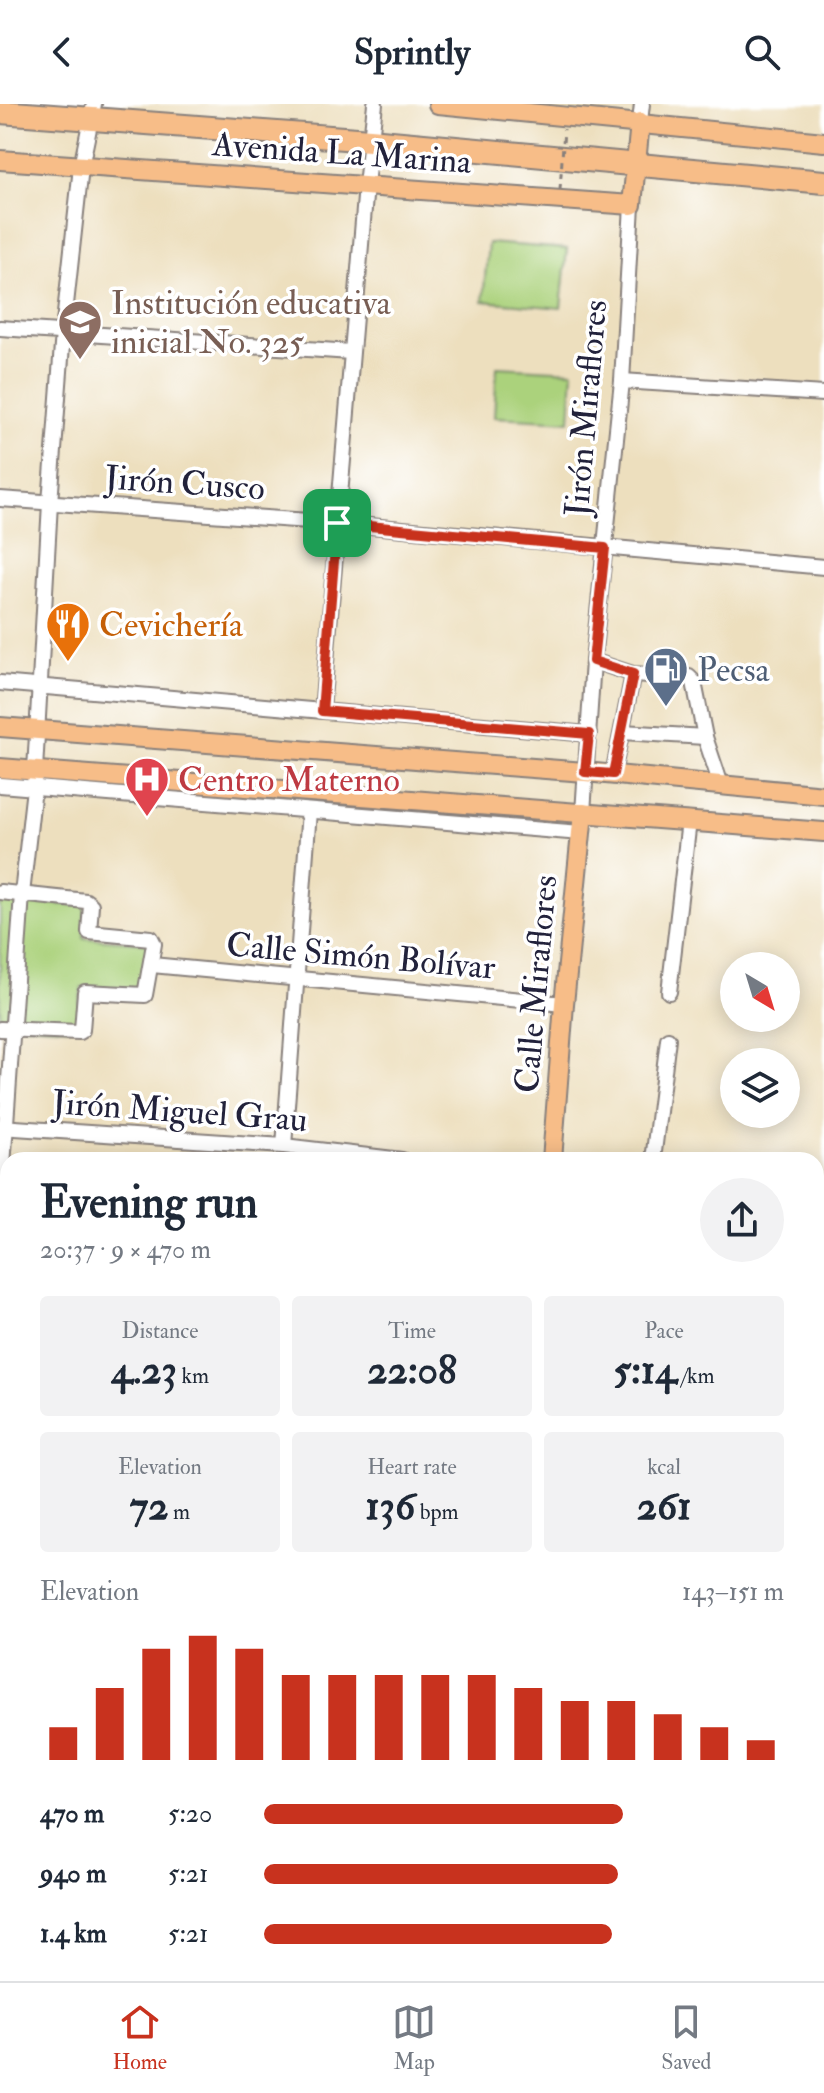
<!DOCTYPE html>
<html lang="en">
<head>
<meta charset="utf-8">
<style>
  body { margin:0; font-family:"IM FELL Double Pica",serif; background:#f2f2f3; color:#1f2937; height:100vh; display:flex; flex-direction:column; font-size:30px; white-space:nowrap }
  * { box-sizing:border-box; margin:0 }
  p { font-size:26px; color:#747a83 }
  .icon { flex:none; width:44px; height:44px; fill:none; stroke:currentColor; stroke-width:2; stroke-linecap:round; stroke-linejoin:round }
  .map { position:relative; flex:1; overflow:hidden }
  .details { position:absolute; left:0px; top:1048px; width:824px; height:830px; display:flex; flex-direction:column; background:#fff; border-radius:24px 24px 0 0; box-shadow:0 4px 20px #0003 }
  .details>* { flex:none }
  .needle { width:52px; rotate:142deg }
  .fabs { position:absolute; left:720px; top:848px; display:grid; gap:16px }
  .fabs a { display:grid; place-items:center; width:80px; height:80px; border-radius:50%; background:#fff; box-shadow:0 4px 20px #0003; font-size:40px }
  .pin { position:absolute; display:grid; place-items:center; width:68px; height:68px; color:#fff; margin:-34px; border-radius:16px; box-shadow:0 4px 12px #0006 }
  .round { display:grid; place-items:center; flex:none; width:84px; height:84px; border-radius:42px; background:#f2f2f3 }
  .summary { display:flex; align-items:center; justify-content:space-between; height:136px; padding:0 40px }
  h1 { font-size:44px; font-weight:800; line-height:60px }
  .metrics { display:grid; grid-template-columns:repeat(3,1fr); gap:12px; height:136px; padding:8px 40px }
  .metrics div { display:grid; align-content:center; border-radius:8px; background:#f2f2f3; text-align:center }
  .metrics b { font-size:40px; font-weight:800 }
  .metrics small { font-size:22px; font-weight:400 }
  .metrics p { font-size:22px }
  .chart { height:224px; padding:16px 40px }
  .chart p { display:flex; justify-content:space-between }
  .chart svg { width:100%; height:144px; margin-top:8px; stroke:#c8321e; stroke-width:6 }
  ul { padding:0 40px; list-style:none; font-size:26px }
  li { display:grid; grid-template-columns:128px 96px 1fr; align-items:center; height:60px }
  li i { height:20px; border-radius:10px; background:#c8321e }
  header { display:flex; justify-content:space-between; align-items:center; height:104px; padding:0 40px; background:#fff; font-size:36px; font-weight:800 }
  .dock { display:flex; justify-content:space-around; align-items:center; height:112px; border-top:2px solid #e0e1e3; background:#fff; font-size:22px; color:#747a83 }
  .dock a { display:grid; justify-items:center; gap:4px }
  .dock .selected { color:#c8321e }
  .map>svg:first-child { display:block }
</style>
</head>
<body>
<header><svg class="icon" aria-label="back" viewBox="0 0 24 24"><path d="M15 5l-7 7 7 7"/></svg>Sprintly<svg class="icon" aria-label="search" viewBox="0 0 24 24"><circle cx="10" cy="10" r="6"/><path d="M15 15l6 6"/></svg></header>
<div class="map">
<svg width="824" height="1877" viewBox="0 0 824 1877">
  <rect width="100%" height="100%" fill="#fff"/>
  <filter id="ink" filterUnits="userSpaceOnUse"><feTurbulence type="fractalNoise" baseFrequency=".0125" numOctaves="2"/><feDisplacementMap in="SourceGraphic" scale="16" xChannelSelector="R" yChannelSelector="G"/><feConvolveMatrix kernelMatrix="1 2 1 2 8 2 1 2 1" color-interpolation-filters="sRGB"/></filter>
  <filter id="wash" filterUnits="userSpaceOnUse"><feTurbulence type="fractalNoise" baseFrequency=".006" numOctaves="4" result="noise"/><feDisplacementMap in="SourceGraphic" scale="32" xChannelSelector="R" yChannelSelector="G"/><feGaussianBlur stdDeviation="1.8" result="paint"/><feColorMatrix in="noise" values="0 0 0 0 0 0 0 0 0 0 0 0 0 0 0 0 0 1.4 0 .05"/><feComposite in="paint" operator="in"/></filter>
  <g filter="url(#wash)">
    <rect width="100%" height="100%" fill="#eddfbe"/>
    <g fill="#abd27c" stroke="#667a5c" stroke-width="2">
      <path d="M 488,139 L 567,145 L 561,204 L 483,197 Z"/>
      <path d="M 497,263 L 573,267 L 570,317 L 494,313 Z"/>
      <path d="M 0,796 L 85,802 L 84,834 L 149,839 L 144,886 L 82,883 L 76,924 L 0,920 Z"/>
      <path d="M 816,1255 L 824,1256 L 824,1874 L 816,1869 Z"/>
    </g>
  </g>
  <g filter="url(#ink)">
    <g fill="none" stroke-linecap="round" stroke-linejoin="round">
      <g stroke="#88807c" stroke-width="18">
        <g id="minor">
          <path d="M 640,18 L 642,0"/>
          <path d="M 0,224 L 351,248"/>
          <path d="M 622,277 L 824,290"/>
          <path d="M 0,395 L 337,419 L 824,463"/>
          <path d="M 593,557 L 633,570 L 649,571"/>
          <path d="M 662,571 L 689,573 L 694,578 L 705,633 L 721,681"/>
          <path d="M 0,579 L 589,630"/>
          <path d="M 322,607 L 366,81 L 375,0"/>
          <path d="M 622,628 L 705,633"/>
          <path d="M 613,670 L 633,570"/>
          <path d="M 0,681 L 581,729"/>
          <path d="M 583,709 L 593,557 L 622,277 L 632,101"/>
          <path d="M 0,788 L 86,797 L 91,801 L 89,828 L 151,834 L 154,840 L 145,891 L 85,888 L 82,926 L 79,928 L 0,925"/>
          <path d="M 152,861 L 564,900"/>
          <path d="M 669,888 L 689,717"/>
          <path d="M 0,1023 L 284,1042 L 402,1056"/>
          <path d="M 284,1042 L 309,707"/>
          <path d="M 653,1056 L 668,935"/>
          <path d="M 816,1093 L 824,1094"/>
          <path d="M 0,1105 L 22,790 L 34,684 L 50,399 L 63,228 L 81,63 L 94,0"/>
          <path d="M 0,1180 L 8,1180"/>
          <path d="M 0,1251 L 8,1252"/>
          <path d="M 0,1265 L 8,1373"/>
          <path d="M 0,1408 L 8,1409"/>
          <path d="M 0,1519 L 8,1519"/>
          <path d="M 0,1602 L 8,1601"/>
          <path d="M 0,1769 L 8,1768"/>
          <path d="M 30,1870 L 31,1877"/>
          <path d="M 252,1870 L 254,1877"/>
          <path d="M 370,1870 L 371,1877"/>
          <path d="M 128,1873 L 144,1870"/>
        </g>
      </g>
      <g stroke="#88807c" stroke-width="22">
        <g id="major">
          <path d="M 438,0 L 824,38"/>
          <path d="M 0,56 L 632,101 L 640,18"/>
          <path d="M 0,623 L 585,668 L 824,691"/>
          <path d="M 0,664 L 824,728"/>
          <path d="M 552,1056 L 564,900 L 583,709"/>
          <path d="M 495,1870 L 495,1877"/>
        </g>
      </g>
      <g stroke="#88807c" stroke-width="26">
        <path id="highway" d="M 0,8 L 370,36 L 824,78"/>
      </g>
      <use href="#minor" stroke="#fff" stroke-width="14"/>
      <use href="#major" stroke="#f7bd88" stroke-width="18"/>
      <use href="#highway" stroke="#f7bd88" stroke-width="22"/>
      <path stroke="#88807c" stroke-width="3" stroke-dasharray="6 6" stroke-linecap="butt" d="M 560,86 L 564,25"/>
    </g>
  </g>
  <g fill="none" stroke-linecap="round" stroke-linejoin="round" filter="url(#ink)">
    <g stroke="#fff" stroke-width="16">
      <path id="route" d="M 337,419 L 605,444 L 593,557 L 633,570 L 613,670 L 585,668 L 589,630 L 322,607 Z"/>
    </g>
    <use href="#route" stroke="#c8321e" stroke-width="10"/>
  </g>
  <defs>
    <g id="school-pin" transform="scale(2.3)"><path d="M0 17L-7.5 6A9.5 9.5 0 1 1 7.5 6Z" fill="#8d6e63" stroke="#fff"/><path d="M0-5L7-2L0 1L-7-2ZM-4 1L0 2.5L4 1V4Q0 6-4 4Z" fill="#fff"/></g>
    <g id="restaurant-pin" transform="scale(2.3)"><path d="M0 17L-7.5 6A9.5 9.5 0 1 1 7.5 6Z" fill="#e8710a" stroke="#fff"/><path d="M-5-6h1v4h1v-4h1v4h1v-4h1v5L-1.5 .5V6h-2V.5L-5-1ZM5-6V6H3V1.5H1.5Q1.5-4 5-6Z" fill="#fff"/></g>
    <g id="fuel-pin" transform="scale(2.3)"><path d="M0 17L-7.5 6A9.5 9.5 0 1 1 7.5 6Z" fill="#5c6f8a" stroke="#fff"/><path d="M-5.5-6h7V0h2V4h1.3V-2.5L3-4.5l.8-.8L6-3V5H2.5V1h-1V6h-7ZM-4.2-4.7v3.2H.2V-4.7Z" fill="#fff"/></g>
    <g id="hospital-pin" transform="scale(2.3)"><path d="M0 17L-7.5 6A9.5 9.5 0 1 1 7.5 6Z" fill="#e0444e" stroke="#fff"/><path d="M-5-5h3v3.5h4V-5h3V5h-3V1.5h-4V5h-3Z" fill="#fff"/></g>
  </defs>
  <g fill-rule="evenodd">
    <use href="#school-pin" x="80" y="218"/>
    <use href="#restaurant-pin" x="68" y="520"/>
    <use href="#fuel-pin" x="666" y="565"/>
    <use href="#hospital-pin" x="147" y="675"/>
  </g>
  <g text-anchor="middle" stroke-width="7" stroke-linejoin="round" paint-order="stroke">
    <g font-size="34" fill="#22223b" stroke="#fff">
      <text transform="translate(342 48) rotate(4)" y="12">Avenida La Marina</text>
      <text transform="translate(585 304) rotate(-85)" y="12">Jirón Miraflores</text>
      <text transform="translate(185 378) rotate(4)" y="12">Jirón Cusco</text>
      <text transform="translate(361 851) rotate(5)" y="12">Calle Simón Bolívar</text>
      <text transform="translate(535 880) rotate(-85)" y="12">Calle Miraflores</text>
      <text transform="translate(180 1006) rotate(4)" y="12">Jirón Miguel Grau</text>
    </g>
    <g font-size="34" fill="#785e54" stroke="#fff" text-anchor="start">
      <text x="111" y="210">Institución educativa<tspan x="111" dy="39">inicial No. 325</tspan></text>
    </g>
    <g font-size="34" fill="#c56008" stroke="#fff" text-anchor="start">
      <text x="99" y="532">Cevichería</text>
    </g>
    <g font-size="34" fill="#4e5e75" stroke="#fff" text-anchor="start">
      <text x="697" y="577">Pecsa</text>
    </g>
    <g font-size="34" fill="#be3a42" stroke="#fff" text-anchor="start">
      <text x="178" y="687">Centro Materno</text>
    </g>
  </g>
</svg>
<div class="fabs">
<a><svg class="needle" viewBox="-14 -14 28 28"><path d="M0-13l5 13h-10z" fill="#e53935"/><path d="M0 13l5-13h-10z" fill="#747a83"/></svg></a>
<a><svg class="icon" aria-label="layers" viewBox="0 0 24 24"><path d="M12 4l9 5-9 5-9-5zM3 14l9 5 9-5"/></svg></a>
</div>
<div class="pin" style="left:337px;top:419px;background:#1e9e55"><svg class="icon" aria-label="arrive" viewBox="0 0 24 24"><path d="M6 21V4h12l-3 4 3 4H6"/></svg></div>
<section class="details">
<div class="summary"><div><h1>Evening run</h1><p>20:37 · 9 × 470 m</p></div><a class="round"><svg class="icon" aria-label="share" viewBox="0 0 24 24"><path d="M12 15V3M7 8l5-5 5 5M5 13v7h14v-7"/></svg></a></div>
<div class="metrics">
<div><p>Distance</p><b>4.23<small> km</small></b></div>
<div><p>Time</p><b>22:08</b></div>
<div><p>Pace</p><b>5:14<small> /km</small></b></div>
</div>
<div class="metrics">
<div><p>Elevation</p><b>72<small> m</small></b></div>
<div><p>Heart rate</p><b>136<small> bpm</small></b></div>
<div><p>kcal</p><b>261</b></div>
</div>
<div class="chart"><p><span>Elevation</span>143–151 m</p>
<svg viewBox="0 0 160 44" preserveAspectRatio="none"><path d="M5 44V34M15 44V22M25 44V10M35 44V6M45 44V10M55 44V18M65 44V18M75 44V18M85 44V18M95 44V18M105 44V22M115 44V26M125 44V26M135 44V30M145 44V34M155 44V38"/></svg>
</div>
<ul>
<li><b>470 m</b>5:20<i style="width:69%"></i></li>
<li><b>940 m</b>5:21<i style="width:68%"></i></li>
<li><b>1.4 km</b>5:21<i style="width:67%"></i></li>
</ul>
</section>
</div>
<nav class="dock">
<a class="selected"><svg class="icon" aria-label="home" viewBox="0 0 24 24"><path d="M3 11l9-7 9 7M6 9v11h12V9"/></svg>Home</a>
<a><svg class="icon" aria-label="map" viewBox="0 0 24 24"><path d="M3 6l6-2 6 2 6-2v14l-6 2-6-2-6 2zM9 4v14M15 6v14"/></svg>Map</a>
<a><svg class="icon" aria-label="saved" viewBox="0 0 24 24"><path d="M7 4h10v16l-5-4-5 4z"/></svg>Saved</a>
</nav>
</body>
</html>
